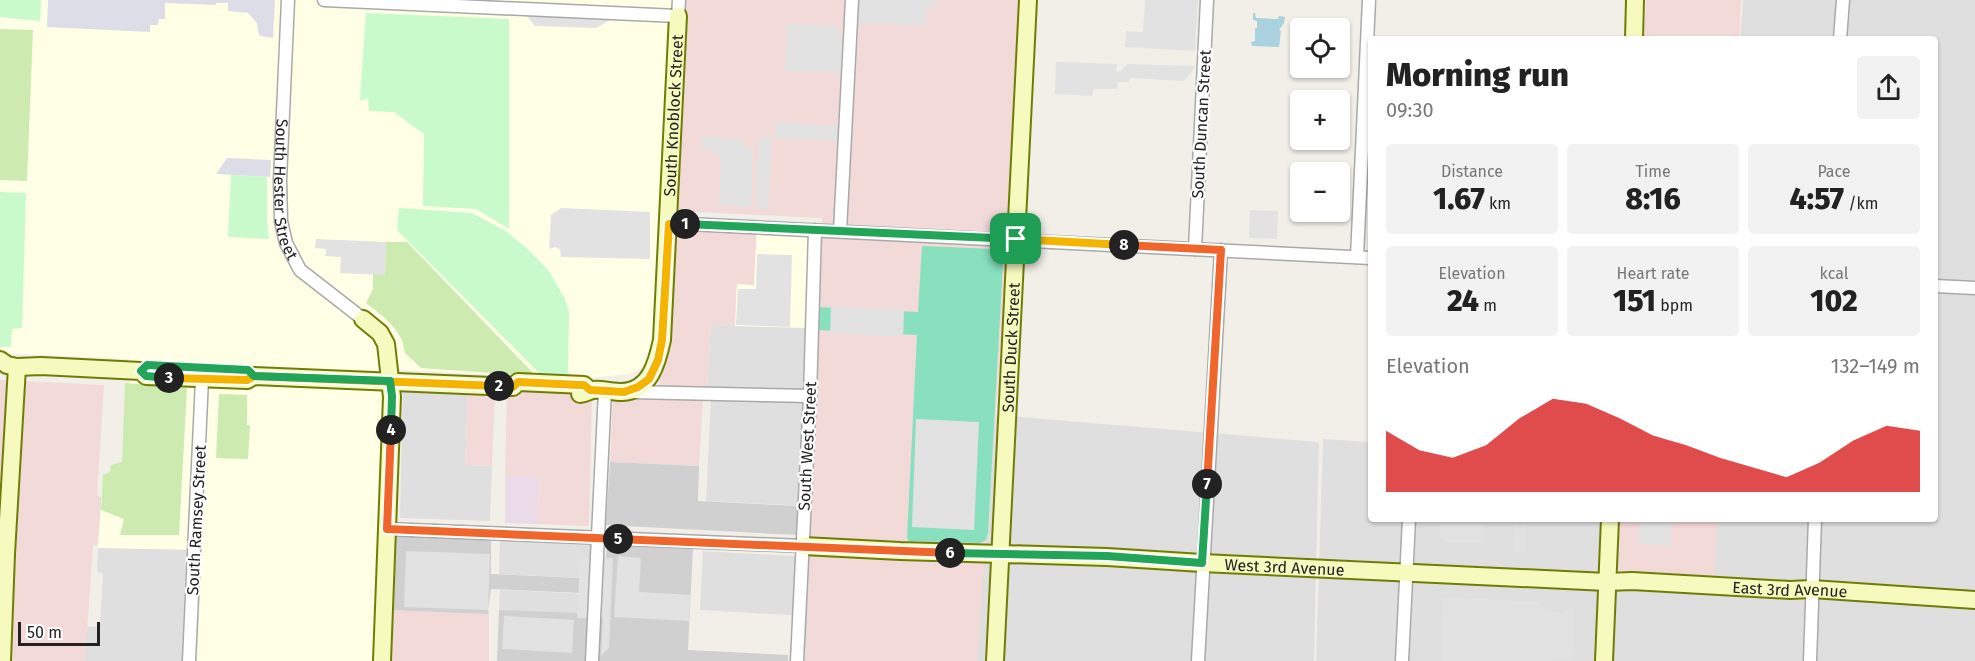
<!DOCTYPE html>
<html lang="en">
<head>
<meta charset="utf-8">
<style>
  body { margin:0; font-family:"Fira Sans",sans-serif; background:#f2f2f2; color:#222; height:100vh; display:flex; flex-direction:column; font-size:22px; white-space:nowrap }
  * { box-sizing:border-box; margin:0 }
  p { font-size:20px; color:#767676 }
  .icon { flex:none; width:33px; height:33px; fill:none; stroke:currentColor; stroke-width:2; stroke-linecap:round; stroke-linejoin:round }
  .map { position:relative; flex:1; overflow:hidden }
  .side { position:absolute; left:1368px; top:36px; width:570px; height:486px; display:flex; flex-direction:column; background:#fff; border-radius:6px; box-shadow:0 2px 4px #0004 }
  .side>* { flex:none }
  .controls { position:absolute; left:1290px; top:18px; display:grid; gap:12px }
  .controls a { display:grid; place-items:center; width:60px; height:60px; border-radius:6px; background:#fff; box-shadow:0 2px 4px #0004; font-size:30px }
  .scale { position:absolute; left:18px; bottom:15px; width:82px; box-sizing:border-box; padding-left:6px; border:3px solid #222; border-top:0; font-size:16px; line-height:21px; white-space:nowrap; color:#222; -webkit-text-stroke:4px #fff; paint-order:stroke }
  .pin { position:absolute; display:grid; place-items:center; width:51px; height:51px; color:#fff; margin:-26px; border-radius:12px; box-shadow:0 3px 9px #0006 }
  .km { position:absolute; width:30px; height:30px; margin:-15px; border-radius:50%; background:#222; color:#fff; font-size:16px; line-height:30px; text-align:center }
  .round { display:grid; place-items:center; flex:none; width:63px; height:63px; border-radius:6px; background:#f2f2f2 }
  .overview { display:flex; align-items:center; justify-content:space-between; height:102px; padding:0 18px }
  h1 { font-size:33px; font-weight:800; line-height:45px }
  .figures { display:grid; grid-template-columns:repeat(3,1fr); gap:9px; height:102px; padding:6px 18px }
  .figures div { display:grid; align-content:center; border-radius:6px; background:#f2f2f2; text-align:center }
  .figures b { font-size:30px; font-weight:800 }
  .figures small { font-size:16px; font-weight:400 }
  .figures p { font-size:16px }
  .chart { height:168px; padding:12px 18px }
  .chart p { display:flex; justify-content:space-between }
  .chart svg { width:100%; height:108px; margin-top:6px; fill:#d40000; opacity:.7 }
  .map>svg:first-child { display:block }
</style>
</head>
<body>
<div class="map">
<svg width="1975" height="661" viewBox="0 0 1975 661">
  <rect width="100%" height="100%" fill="#f2efe9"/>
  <g fill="#e0dfdf">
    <path d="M 1743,0 L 1975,0 L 1975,661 L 1316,661 L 1323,439 L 1371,442 L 1371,519 L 1935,519 L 1935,39 L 1740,39 Z"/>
    <path d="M 711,325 L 812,328 L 809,396 L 707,391 Z"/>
    <path d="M 403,388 L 468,391 L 465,465 L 492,466 L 490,521 L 400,518 Z"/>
    <path d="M 711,397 L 814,400 L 1319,442 L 1314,661 L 804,661 L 805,616 L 700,610 L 703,551 L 810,557 L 811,506 L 706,501 Z"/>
    <path d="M 500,540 L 591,543 L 589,578 L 499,574 Z"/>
    <path d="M 98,548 L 186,549 L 182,661 L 66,661 L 68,626 L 100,627 L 103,573 L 97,572 Z"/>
    <path d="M 500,590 L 588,594 L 587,614 L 499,610 Z"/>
  </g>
  <g fill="#f2dad9">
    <path d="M 683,0 L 1027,0 L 977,661 L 806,661 L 822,218 L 678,211 Z"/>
    <path d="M 1646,0 L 1741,0 L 1739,39 L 1644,39 Z"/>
    <path d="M 668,223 L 757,227 L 754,285 L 737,285 L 735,326 L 711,325 L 707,391 L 659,389 Z"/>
    <path d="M 0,380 L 104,385 L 97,496 L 102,497 L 98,545 L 93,545 L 85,661 L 0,661 Z"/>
    <path d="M 507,390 L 592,395 L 589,526 L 537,524 L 540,478 L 505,476 Z"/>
    <path d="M 468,391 L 495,392 L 492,466 L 465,465 Z"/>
    <path d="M 613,397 L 703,399 L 699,466 L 610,462 Z"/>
    <path d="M 1620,519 L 1717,519 L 1714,585 L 1617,580 Z"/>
    <path d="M 387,610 L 489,614 L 489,661 L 385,661 Z"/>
  </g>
  <path fill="#ebdbe8" d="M 505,476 L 540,478 L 537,524 L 505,523 Z"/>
  <g fill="#ffffe5">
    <path d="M 0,0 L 675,0 L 655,353 L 645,366 L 630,374 L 577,379 L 383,369 L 374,661 L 197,661 L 202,550 L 98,548 L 103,475 L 124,474 L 129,359 L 0,353 Z"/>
    <path d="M 757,227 L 815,230 L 812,328 L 735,326 L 737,284 L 754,285 Z"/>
  </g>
  <g fill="#d0d0d0">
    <path d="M 610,462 L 699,466 L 698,501 L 800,506 L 798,535 L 606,525 Z"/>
    <path d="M 392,533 L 491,539 L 491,574 L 604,579 L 607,542 L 693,548 L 688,650 L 788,655 L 788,661 L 497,661 L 499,610 L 603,614 L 604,594 L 491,589 L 488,610 L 489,614 L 387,610 Z"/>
  </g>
  <g fill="#cdebb0">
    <path d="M 0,29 L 33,30 L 27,181 L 0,180 Z"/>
    <path d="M 386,242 L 407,242 L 536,376 L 421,368 L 405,353 L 402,340 L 395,329 L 385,318 L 366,303 L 373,289 L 373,274 L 385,275 Z"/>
    <path d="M 125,383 L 187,388 L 179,535 L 120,535 L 124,519 L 101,510 L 103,475 L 110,472 L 111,465 L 122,462 Z"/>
    <path d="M 219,394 L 247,395 L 247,425 L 250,425 L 248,459 L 216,458 Z"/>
  </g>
  <g fill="#c8facc">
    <path d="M 0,0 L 41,0 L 40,21 L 0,17 Z"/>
    <path d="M 366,13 L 509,19 L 509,229 L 476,209 L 423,206 L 424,134 L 394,112 L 369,111 L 368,98 L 360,101 Z"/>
    <path d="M 231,175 L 267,177 L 267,220 L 269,239 L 228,237 Z"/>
    <path d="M 0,192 L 26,193 L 22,328 L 12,329 L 11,347 L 0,347 Z"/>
    <path d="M 399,208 L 472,213 L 506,231 L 529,250 L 549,271 L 565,299 L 569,312 L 568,375 L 539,373 L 397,230 Z"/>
  </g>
  <path fill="#88e0be" d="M 922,246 L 995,249 L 1003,263 L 988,533 L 986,540 L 980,543 L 909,541 L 907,538 L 917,335 L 818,330 L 819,307 L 918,312 Z"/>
  <g fill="#e2e2e2">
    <path d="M 858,0 L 937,0 L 937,7 L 926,7 L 926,26 L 857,23 Z"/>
    <path d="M 1145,0 L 1198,0 L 1195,51 L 1125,47 L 1126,31 L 1143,32 Z"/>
    <path d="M 527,16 L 610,20 L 596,28 L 535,26 Z"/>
    <path d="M 787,24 L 839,26 L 839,35 L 843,42 L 841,73 L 785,71 Z"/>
    <path d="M 1056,62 L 1117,64 L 1116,71 L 1119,72 L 1128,64 L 1196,66 L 1184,81 L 1130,78 L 1129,82 L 1118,82 L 1117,89 L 1094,89 L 1092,96 L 1055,94 Z"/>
    <path d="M 776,122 L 841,126 L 840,141 L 775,138 Z"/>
    <path d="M 701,136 L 744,140 L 744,148 L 753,148 L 751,207 L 719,205 L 721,157 L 701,146 Z"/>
    <path d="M 759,137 L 772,137 L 768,210 L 756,206 Z"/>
    <path d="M 561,208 L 650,212 L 650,259 L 561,257 L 560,250 L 556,247 L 549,249 L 551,215 Z"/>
    <path d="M 1250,210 L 1278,211 L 1277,239 L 1249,238 Z"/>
    <path d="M 316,239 L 386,242 L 385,275 L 340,273 L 341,257 L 325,256 L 326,249 L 315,248 Z"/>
    <path d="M 757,254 L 792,255 L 790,327 L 736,325 L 738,289 L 756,289 Z"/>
    <path d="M 831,306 L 904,310 L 903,337 L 830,333 Z"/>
    <path d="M 916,419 L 979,422 L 974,530 L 912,527 Z"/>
    <path d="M 1439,519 L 1483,519 L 1484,543 L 1447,542 L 1441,538 Z"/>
    <path d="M 1515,519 L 1526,519 L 1525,552 L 1513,552 Z"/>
    <path d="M 1640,519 L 1672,519 L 1671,546 L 1638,543 Z"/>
    <path d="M 406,551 L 490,554 L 488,610 L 404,607 Z"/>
    <path d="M 618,556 L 641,558 L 639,592 L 691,595 L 689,621 L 614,617 Z"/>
    <path d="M 580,557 L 613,558 L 609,648 L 601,656 L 603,619 L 577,618 Z"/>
    <path d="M 1443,597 L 1540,602 L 1541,611 L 1562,613 L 1574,607 L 1572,659 L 1555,659 L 1554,661 L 1441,661 Z"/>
    <path d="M 504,616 L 574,620 L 572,653 L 502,649 Z"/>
  </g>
  <g fill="#dddde8">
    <path d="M 48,0 L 275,0 L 273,38 L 260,36 L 258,32 L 257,23 L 248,13 L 228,11 L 228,3 L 216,3 L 216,5 L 165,3 L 165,19 L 159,19 L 158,25 L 150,25 L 150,32 L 47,27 Z"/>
    <path d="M 227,158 L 271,160 L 270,177 L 216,174 Z"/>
  </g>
  <path fill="#aad3df" d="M 1253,13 L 1255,13 L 1256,18 L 1278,19 L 1279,16 L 1285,17 L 1284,23 L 1279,30 L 1281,31 L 1279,47 L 1252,46 L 1251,42 L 1255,41 L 1255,28 L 1257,28 L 1257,21 L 1253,20 Z"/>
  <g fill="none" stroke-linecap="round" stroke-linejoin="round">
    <g stroke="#a9a9a9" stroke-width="15">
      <g id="street">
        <path id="s1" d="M 288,0 L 280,180 L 281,221 L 286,243 L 300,270 L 363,319"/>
        <path d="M 324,0 L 678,16 L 679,0"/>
        <path d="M 1840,39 L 1843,0"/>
        <path d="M 669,223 L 1371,258"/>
        <path d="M 840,231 L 852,0"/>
        <path d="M 1195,249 L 1207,0"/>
        <path d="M 1357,257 L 1369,0"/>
        <path d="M 1935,286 L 1975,288"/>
        <path d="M 631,392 L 810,396"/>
        <path d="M 387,529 L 803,546"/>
        <path d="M 189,661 L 202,379"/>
        <path d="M 592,661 L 605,390"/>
        <path d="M 797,661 L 810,396 L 815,230"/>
        <path d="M 1198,661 L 1221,250"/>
        <path d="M 1402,661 L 1409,519"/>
        <path d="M 1810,661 L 1815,519"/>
      </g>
    </g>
    <g stroke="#707d05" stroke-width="20">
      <g id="secondary">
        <path d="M 1634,39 L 1635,0"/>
        <path d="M 363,319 L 380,333 L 386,344 L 392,397 L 382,661"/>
        <path d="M 0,360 L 7,365 L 17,367 L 41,366 L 141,371 L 146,376 L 247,380 L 254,376 L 513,387 L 518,382 L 584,385 L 589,390"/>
        <path id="s2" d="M 580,394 C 585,394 588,391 593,390 C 602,389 612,392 622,392 C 650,391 657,363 662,340 L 678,16"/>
        <path id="s3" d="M 803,546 L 900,551 L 1107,557 L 1202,563 L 1607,582 L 1632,581 L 1790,590 L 1812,589 L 1975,600"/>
        <path d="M 2,661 L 6,554 L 17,367"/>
        <path id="s4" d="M 995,661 L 1028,0"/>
        <path d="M 1604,661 L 1610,519"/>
      </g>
    </g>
    <use href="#street" stroke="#fff" stroke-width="12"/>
    <use href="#secondary" stroke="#f7fabf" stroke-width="16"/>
  </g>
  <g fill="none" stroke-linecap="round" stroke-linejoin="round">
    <g stroke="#fff" stroke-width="12">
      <path id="split-1" d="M 685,224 L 1016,239"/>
    </g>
    <g stroke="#fff" stroke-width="12">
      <path id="split-2" d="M 499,386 L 513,387 L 518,382 L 579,385 L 584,385 L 590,390 L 624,392 L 638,387 L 649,379 L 658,360 L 662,340 L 669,224 L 685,224"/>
    </g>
    <g stroke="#fff" stroke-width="12">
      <path id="split-3" d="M 169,378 L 247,380 L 254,376 L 499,386"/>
    </g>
    <g stroke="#fff" stroke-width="12">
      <path id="split-4" d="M 169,378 L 146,376 L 141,371 L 147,365 L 248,370 L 254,376 L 390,381 L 392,396 L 391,430"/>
    </g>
    <g stroke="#fff" stroke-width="12">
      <path id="split-5" d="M 391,430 L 387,529 L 618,539"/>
    </g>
    <g stroke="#fff" stroke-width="12">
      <path id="split-6" d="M 618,539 L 950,553"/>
    </g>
    <g stroke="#fff" stroke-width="12">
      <path id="split-7" d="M 950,553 L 1107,556 L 1202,563 L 1207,484"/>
    </g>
    <g stroke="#fff" stroke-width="12">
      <path id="split-8" d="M 1124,245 L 1221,250 L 1207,484"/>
    </g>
    <g stroke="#fff" stroke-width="12">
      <path id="split-9" d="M 1016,239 L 1124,245"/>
    </g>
    <use href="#split-1" stroke="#22a559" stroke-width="8"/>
    <use href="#split-2" stroke="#f5b400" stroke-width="8"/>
    <use href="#split-3" stroke="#f5b400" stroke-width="8"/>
    <use href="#split-4" stroke="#22a559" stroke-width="8"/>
    <use href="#split-5" stroke="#f0652b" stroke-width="8"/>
    <use href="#split-6" stroke="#f0652b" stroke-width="8"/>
    <use href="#split-7" stroke="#22a559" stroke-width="8"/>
    <use href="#split-8" stroke="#f0652b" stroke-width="8"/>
    <use href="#split-9" stroke="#f5b400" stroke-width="8"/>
  </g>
  <g text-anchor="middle" stroke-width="4.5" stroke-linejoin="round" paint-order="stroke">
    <g font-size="16" fill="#222" stroke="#fff">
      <text dy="6" stroke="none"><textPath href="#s2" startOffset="339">South Knoblock Street</textPath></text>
      <text transform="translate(1201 124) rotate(-87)" y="6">South Duncan Street</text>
      <text dy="6" stroke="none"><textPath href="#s1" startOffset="190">South Hester Street</textPath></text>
      <text dy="6" stroke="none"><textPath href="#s4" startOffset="314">South Duck Street</textPath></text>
      <text transform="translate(807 446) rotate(-87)" y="6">South West Street</text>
      <text transform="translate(196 520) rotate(-87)" y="6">South Ramsey Street</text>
      <text dy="6" stroke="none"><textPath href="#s3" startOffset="482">West 3rd Avenue</textPath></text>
      <text dy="6" stroke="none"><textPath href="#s3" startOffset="988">East 3rd Avenue</textPath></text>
    </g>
  </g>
</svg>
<div class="controls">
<a><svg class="icon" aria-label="locate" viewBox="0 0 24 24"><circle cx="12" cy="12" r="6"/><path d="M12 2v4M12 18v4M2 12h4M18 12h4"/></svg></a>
<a>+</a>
<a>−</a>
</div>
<div class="scale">50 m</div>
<div class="pin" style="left:1016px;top:239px;background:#1e9e55"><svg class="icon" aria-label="arrive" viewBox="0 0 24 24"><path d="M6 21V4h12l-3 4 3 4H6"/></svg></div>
<b class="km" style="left:685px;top:224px">1</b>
<b class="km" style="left:499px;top:386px">2</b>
<b class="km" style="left:169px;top:378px">3</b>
<b class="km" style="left:391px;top:430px">4</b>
<b class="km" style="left:618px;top:539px">5</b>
<b class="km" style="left:950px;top:553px">6</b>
<b class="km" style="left:1207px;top:484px">7</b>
<b class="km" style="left:1124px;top:245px">8</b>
<section class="side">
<div class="overview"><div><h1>Morning run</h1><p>09:30</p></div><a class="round"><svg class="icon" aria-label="share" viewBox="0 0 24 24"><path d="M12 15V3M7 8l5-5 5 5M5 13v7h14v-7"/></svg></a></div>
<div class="figures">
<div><p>Distance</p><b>1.67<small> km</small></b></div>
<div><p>Time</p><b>8:16</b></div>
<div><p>Pace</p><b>4:57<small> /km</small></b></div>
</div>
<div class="figures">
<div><p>Elevation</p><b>24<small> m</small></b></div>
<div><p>Heart rate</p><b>151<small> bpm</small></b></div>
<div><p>kcal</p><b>102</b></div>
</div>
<div class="chart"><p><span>Elevation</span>132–149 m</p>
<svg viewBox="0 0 160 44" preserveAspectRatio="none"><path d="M0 44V19L10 27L20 30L30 25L40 14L50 6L60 8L70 14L80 21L90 25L100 30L110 34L120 38L130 32L140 23L150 17L160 19V44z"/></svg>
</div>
</section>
</div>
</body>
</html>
